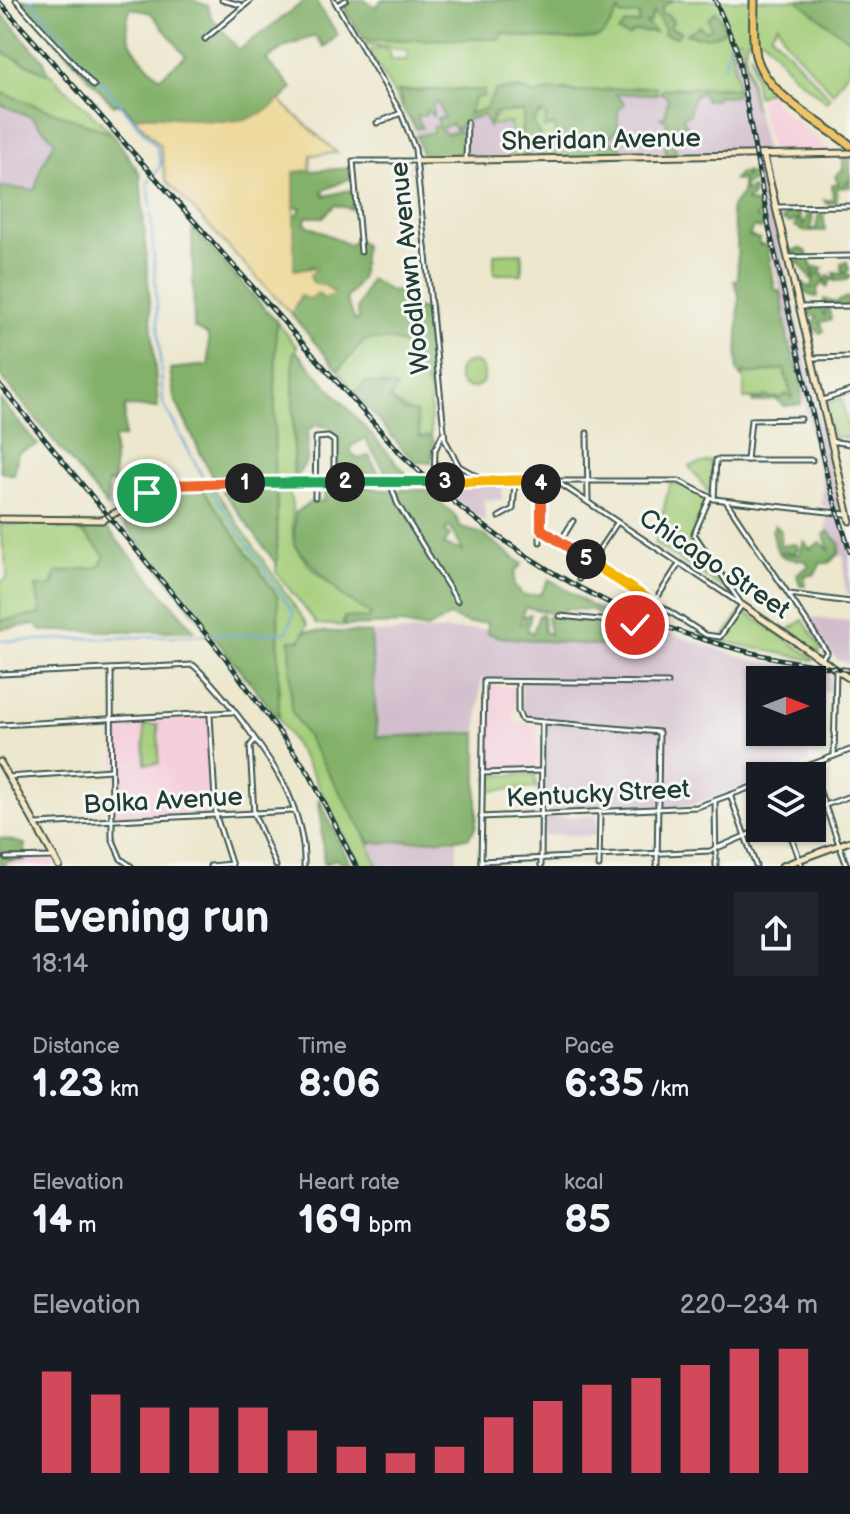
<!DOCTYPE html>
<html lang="en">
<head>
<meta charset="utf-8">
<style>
  body { margin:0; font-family:"Balsamiq Sans",sans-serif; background:#20242c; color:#f1f3f6; height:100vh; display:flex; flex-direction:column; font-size:30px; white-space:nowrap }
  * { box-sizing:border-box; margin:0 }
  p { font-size:26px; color:#9ea1a6 }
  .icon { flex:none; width:44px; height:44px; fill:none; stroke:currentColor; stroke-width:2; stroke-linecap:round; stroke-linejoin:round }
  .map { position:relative; height:866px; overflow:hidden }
  .panel { display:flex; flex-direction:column; background:#171b24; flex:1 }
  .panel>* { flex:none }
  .needle { width:52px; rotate:90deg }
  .tools { position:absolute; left:746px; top:666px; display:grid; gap:16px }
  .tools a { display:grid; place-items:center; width:80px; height:80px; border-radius:0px; background:#171b24; box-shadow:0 2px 6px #0004; font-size:40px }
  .pin { position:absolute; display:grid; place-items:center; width:68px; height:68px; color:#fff; margin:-34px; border:4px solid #fff; border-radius:50%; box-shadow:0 2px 8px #0007 }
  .km { position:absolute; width:40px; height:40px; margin:-20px; border-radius:50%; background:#222; color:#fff; font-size:22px; line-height:40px; text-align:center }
  .round { display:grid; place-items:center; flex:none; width:84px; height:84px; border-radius:0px; background:#20242c }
  .summary { display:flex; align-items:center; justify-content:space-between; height:136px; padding:0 32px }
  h1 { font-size:44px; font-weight:700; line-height:60px }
  .stats { display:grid; grid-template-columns:repeat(3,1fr); gap:12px; height:136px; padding:8px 32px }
  .stats div { display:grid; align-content:center }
  .stats b { font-size:40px; font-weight:700 }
  .stats small { font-size:22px; font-weight:400 }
  .stats p { font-size:22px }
  .chart { height:224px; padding:16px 32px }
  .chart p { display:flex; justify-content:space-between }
  .chart svg { width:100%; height:144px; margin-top:8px; stroke:#d1495b; stroke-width:6 }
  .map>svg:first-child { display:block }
</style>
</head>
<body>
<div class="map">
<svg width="850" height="866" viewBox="0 0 850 866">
  <rect width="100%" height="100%" fill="#f6f6f2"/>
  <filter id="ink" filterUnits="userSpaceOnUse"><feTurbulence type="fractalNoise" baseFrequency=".0125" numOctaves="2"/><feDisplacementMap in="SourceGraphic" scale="16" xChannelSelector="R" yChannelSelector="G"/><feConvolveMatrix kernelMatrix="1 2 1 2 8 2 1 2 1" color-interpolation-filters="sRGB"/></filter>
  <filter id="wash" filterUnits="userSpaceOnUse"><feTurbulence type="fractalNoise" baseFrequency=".006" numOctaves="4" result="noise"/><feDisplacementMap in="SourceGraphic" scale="32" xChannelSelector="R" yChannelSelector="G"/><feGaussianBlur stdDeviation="1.8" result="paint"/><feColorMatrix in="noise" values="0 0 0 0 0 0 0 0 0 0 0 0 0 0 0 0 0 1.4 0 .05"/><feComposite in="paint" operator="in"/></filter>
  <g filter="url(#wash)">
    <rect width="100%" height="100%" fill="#ece7cd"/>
    <g fill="#f5cfdb">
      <path d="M 771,90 L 774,104 L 827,147 L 829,153 L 771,151 L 757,96 L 766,98 Z"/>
      <path d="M 486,685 L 516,688 L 513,721 L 538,726 L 537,768 L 485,770 Z"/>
      <path d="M 208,718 L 213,813 L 116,817 L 114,722 Z"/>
      <path d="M 52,858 L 57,866 L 0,866 L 0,859 Z"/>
    </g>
    <g fill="#d1bdcc">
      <path d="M 732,47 L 743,51 L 766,154 L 759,154 L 840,509 L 850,540 L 850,599 L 845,586 L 844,556 L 824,555 L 828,507 L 821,506 L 823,486 L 750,154 L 674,155 L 670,143 L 676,125 L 697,94 L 701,92 L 709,98 L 739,93 Z"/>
      <path d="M 637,93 L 641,96 L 661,93 L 668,97 L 666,117 L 661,118 L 667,121 L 665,150 L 668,156 L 617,156 L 615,145 L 608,141 L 621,103 L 614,99 L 616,94 Z"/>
      <path d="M 438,102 L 444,119 L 438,128 L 416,136 L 413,127 L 421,125 L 417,116 L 425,115 L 427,110 L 432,115 L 433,104 Z"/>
      <path d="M 0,104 L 31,117 L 55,141 L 41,167 L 35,190 L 0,187 Z"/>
      <path d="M 483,115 L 489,127 L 510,123 L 510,157 L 464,158 L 464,134 L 459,131 L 448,134 L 439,129 L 451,124 L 459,129 L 467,119 Z"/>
      <path d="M 502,483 L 502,500 L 484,500 L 485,522 L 437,485 Z"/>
      <path d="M 806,617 L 850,621 L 850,663 L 837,660 Z"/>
      <path d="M 649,627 L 752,660 L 829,671 L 832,692 L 812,693 L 812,680 L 760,680 L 760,732 L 809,732 L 809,763 L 774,776 L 760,776 L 760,781 L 688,806 L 543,812 L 543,721 L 521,715 L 522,686 L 519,682 L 481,679 L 477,733 L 377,737 L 371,633 L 483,629 L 506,636 L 641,650 Z"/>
      <path d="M 596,816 L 598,836 L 543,835 L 543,817 Z"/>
      <path d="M 457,841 L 457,866 L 377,866 L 370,843 Z"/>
    </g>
    <g fill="#a4ce7a" stroke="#628657" stroke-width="2">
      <path d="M 390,0 L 850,0 L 850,68 L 833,93 L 786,42 L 778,24 L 771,34 L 830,97 L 827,102 L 793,75 L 764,39 L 747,39 L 745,53 L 755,109 L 740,39 L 730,39 L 738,89 L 674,87 L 655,94 L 655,86 L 576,92 L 568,89 L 533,95 C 524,87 507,88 496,90 L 486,110 L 467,114 L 475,98 L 484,96 L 464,89 L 399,91 L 404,111 L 369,51 L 381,47 L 390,52 L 391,60 L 407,60 L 408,50 L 365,44 L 360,31 L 370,40 L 412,40 Z"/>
      <path d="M 0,51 L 51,75 L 113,134 L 0,92 Z"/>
      <path d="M 750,52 L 759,76 L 771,90 L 757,96 Z"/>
      <path d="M 501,110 L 524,110 L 522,140 L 528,157 L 510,157 L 510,123 L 492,125 L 490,122 Z"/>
      <path d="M 544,113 L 548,118 L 545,127 L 550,128 L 555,124 L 559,157 L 539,155 L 538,144 L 533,143 L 540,136 L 533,124 L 534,116 Z"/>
      <path d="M 522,253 L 522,274 L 494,274 L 494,254 Z"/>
      <path d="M 276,321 L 297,347 L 293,353 L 293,472 L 296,478 L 274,479 Z"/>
      <path d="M 365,340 L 392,340 L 411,347 L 430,394 L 431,436 L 420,437 L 410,412 L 390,399 L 397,388 L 365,382 L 355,393 L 338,370 Z"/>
      <circle cx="471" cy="375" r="13"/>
      <path d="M 784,369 L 792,397 L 744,399 L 744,372 L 750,375 Z"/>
      <path d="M 842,398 L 849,438 L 832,436 L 825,404 Z"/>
      <path d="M 710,461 L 713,475 L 710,494 L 689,466 Z"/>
      <path d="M 670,483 L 685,486 L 706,499 L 691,537 L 730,589 L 729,592 L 655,544 Z"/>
      <path d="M 277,485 L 286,486 C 298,506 288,532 296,547 C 312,576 347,595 371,615 L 367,620 L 354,617 L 342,622 L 345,626 L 317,624 L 276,572 Z"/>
      <path d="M 202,488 L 215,490 L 304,620 L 307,625 L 301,640 L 291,640 L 377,866 L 359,866 L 312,773 L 279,719 L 278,597 Z"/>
      <path d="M 52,523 L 59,529 C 82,526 90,540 105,556 L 99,567 L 56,573 L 41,614 L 0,621 L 0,582 L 7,579 C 9,565 0,543 0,525 Z"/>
      <path d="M 742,610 L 814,658 L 813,660 L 721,641 Z"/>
      <path d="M 803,620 L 821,647 L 819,653 L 786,632 Z"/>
      <path d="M 144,725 L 158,725 L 159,763 L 145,764 Z"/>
      <path d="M 488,776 L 535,774 L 536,788 L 488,791 Z"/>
    </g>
    <g fill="#83b16a" stroke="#51774f" stroke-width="2" fill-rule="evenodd">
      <path d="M 20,0 L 193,0 L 208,6 L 211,17 L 239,50 L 306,0 L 315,0 L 338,35 L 324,47 L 315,36 L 284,47 L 266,60 L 293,89 C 285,95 278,104 270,109 C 231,136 176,110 134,117 L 124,106 L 112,104 ZM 131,8 L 151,13 L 186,56 L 160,77 C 139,58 118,37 131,8 Z"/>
      <path d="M 351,0 L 364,0 L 376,7 L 381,0 L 674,0 L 663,6 L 661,14 L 668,15 L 673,21 L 670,28 L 681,31 L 677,37 L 663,34 L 665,29 L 654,12 L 650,22 L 646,23 L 655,32 L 635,31 L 628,36 L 618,32 L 625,24 L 639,23 L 639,14 L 621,16 L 619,11 C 613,18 609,32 600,36 C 586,43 513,38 502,32 L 500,39 L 370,40 L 363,37 L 344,9 Z"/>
      <path d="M 797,0 L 850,0 L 850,41 Z"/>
      <path d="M 716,11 L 726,29 C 717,39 696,38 686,34 L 700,26 L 705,31 L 711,29 L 708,19 Z"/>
      <path d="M 0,12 L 44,61 L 48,74 L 0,51 Z"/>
      <path d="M 656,86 L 655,94 L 616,94 L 625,104 L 618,110 L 618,128 L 608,141 L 619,144 L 623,154 L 594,158 L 588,155 L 587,158 L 559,157 L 554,152 L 555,125 L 544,128 L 547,116 L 540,113 L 533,122 L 540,137 L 533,143 L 543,141 L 546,146 L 538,149 L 539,155 L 531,150 L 528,157 L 519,147 L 524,111 L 494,113 L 489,127 L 483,115 L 467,120 L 456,130 L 451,124 L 440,129 L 447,134 L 458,131 L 465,134 L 464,158 L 423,157 L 416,136 L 433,132 L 433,127 L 439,126 L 437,118 L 444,118 L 438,102 L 433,104 L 433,116 L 427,110 L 425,115 L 417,116 L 422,128 L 416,128 L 404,111 L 398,91 L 484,90 L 484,96 L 475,98 L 468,114 L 485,109 L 496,90 L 528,91 L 533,95 L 553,90 L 576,92 Z"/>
      <path d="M 725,87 L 738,89 L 739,93 L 732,97 L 719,95 L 715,100 L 705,100 L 701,92 C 693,96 689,106 690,114 L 682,117 L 687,125 L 676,125 L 675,135 L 671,136 L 671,143 L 676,148 L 674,155 L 668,156 L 665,150 L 667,122 L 660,118 L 665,117 L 668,97 L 661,93 L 662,89 Z"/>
      <path d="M 0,92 L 113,134 L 140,174 L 158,408 L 125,406 L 124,437 L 114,438 L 114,484 L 108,482 L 108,507 L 0,375 L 0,187 L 35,190 L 41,167 L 55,141 L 31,117 L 0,104 Z"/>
      <path d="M 843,157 L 850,157 L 850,179 L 843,185 L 850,181 L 850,187 L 837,188 L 837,202 L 827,204 L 824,200 L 833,200 L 832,184 L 839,184 L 835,176 L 843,169 Z"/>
      <path d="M 351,168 L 353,177 L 322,191 L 325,196 L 350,190 L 354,197 L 352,209 L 335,205 L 323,217 L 306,217 L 305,224 L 349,245 L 357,240 L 364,245 L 361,278 L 346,299 L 355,321 L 359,319 L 357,309 L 370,279 L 390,291 L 401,290 L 403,305 L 429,311 L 430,394 L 411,347 L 392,340 L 365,340 L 338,370 L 291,314 L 301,296 L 318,293 L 322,298 L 334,291 L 313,283 L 310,276 L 313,266 L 294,270 L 293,216 L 298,215 L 301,208 L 292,206 L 294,172 Z"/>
      <path d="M 746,172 L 744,178 L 749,173 L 755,175 L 754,181 L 743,186 L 745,191 L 753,188 L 753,196 L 746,201 L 759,205 L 760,214 L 756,217 L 764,222 L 761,229 L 753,227 L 749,236 L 759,239 L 759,245 L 767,245 L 775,289 L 781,292 L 788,340 C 794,351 792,364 801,375 L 801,404 L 784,406 L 775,399 L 753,403 L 752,400 L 760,400 L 763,396 L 779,399 L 786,394 L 792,398 L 784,369 L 750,375 L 744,372 L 741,377 L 737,370 L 739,295 L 734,281 L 738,280 L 737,239 L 730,209 L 742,194 L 742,180 L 734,180 L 738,174 Z"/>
      <path d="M 823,210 L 825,231 L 803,231 L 795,226 L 799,218 L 790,223 L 782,220 L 786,214 L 798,211 L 803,226 L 809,211 L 813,212 L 811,229 L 816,230 L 819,211 Z"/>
      <path d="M 192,228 L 276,321 L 274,479 L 238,481 L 212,477 L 174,398 L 170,369 L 209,365 L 208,335 L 194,328 Z"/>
      <path d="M 799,248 L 806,251 L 812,267 L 823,268 L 819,274 L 823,274 L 825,282 L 828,275 L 835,280 L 834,273 L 843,274 L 841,263 L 847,262 L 849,270 L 845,272 L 850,276 L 846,280 L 834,281 L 831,279 L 827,287 L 822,283 L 817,289 L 818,297 C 802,295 804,289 797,279 L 800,278 L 801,282 L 811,288 L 816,272 L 812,270 L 814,279 L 811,279 L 800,264 L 793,264 L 801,258 L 790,252 Z"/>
      <path d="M 847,297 L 850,304 L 842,307 L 828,305 L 831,320 L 820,322 L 824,331 L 820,333 L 812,327 L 817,317 L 806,313 L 802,305 L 805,301 L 811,308 L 820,308 L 825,317 L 824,299 L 835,303 Z"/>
      <path d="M 296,351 L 406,473 L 405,478 L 387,478 C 384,462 370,453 366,438 L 351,446 L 350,451 L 358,459 L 369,456 L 381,477 L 339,478 L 336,470 L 339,441 L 329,427 L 316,425 L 308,430 L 307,460 L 296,478 L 294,476 L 293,353 Z"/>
      <path d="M 365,382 L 397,387 L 390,399 L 404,411 L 416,412 L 420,437 L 431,436 L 434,441 L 431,463 L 414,462 L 355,393 Z"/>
      <path d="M 0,400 L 38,445 L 18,452 L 14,475 L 1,472 L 0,467 Z"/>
      <path d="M 277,485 L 277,565 L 222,490 Z"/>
      <path d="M 364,486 L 380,490 L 426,490 L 455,515 L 461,528 L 483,534 L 522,564 L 515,572 L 514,585 L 523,596 L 541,594 L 549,579 L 592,606 L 619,617 L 615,620 L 600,616 L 593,610 L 566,609 L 559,616 L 608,623 L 608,641 L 633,645 L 637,649 L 499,637 L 487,633 L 487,622 L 469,624 L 450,616 L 427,629 L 402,624 L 345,626 L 344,617 L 367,619 L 371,615 L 340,594 L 294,545 L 295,513 L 311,502 L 324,501 L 324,487 ZM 450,527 L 463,551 L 444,545 L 450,535 L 445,530 ZM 525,607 L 553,613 L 547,617 L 550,634 L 544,632 L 543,614 L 539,615 L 533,633 L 527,630 L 531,614 L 524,616 L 525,623 L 520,624 Z"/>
      <path d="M 202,488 L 278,597 L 279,719 L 119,518 L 169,489 Z"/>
      <path d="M 62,523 L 97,524 L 106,527 L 195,631 L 41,631 L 37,624 L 0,629 L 0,621 L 41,614 L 36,586 L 54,586 L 56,573 L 99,567 L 105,556 L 81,530 L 56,526 Z"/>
      <path d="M 775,525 L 781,531 L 780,546 L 796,544 L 798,548 L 795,553 L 781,551 L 782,554 L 800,554 L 804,541 L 810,549 L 820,542 L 830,551 L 824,535 L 828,531 L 840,543 L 839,553 L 829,563 L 821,563 L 814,575 L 805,575 L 805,586 L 800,586 L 797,574 L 809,566 L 806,561 C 784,559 776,558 774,538 C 773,526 769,537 775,525 Z"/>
      <path d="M 304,631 L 371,633 L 377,737 L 477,733 L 477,816 L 475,828 L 468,838 L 370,843 L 291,710 L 290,640 L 301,640 Z"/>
      <path d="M 319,798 L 351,866 L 344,866 L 336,859 L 324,864 Z"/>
      <path d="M 0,838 L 25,844 L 24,860 L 7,861 L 5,866 L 0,866 Z"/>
    </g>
    <path fill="#eeda9e" stroke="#868c69" stroke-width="2" d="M 279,100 L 337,153 L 311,155 L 310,170 L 294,172 L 294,270 L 317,268 L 310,276 L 313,283 L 324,285 L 335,294 L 324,299 L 318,293 L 310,299 L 300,296 L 291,314 L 166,180 L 160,146 L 134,117 C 178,110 244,140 279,100 Z"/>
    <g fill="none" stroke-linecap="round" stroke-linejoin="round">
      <g stroke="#69a4d9" stroke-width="2">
        <path d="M 31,0 L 156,146 L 161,165 L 155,174"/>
        <path d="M 724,68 L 730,40"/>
        <path d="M 151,208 L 148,183 L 152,177"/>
        <path d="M 151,214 L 163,403 L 205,481"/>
        <path d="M 208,487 L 294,613 L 286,633 L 210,635"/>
        <path d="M 0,641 L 205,635"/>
      </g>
    </g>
  </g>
  <g filter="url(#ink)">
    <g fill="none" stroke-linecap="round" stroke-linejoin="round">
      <g stroke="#3e564b" stroke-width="7">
        <g id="street">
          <path d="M 16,0 L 94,86"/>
          <path d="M 222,0 L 241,5"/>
          <path d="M 334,0 L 401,113 L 415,149 L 445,440 L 459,466 L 484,480"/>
          <path d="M 337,5 L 346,0"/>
          <path d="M 205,39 L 251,0"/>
          <path d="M 377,123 L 401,113"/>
          <path d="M 466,161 L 467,122"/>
          <path d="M 778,207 L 850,206"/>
          <path d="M 361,252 L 353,161 L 418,161"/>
          <path d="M 790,257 L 850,256"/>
          <path d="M 802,307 L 850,306"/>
          <path d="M 814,358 L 850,357"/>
          <path d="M 823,400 L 850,391"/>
          <path d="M 587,433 L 588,502"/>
          <path d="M 830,441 L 850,444"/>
          <path d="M 747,460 L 751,420 L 801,419"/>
          <path d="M 491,481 L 679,481 L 714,499 L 846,514"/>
          <path d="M 390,482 L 397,503 L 457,601"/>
          <path d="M 434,482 L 435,450 L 443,433"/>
          <path d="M 559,483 L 742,605"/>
          <path d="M 315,497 L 316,438 L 328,437 L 334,441 L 334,482"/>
          <path d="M 710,497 L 694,534 L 742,605"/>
          <path d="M 714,499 L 716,460 L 812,460"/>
          <path d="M 726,501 L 827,652 L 821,659"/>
          <path d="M 499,517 L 513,509 L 515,483 L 512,482"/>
          <path d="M 541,529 L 706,635 L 720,637 L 742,605"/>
          <path d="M 540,542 L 541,482"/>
          <path d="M 560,542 L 573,521"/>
          <path d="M 579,579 L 617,523"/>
          <path d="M 789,594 L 850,602"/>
          <path d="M 560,616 L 640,624 L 679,564"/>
          <path d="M 111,669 L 112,838 L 121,859 L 131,866"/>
          <path d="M 0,674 L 193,665 C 221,689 278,766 291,800 C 299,821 305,844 304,866"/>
          <path d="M 518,684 L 518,711 L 522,720 L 659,732 L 657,866"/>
          <path d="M 210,716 L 216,816 L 232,866"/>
          <path d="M 0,725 L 232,712"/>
          <path d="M 254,741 L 250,746 L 254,814 L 276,866"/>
          <path d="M 834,756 L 836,670"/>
          <path d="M 810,765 L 847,866"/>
          <path d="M 482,773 L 541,771"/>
          <path d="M 781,776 L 850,750"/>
          <path d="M 8,777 L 111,770"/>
          <path d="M 730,795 L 756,866"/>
          <path d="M 715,802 L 716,866"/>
          <path d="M 812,810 L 850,796"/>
          <path d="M 481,817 L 697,807 L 760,784"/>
          <path d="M 37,824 L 293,811"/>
          <path d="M 788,828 L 802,866"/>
          <path d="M 6,858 L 54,857"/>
          <path d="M 481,861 L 710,851 L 764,828"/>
          <path d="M 210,866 L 231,864"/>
          <path d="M 481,866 L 484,681 L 668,683"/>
          <path d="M 541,866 L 542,723"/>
          <path d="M 599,866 L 600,814"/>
        </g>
      </g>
      <g stroke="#3e564b" stroke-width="9">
        <g id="secondary">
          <path d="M 764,157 L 850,521"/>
          <path d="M 418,161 L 850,153"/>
          <path d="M 0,519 L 102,520 L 168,485 L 489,481"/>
          <path d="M 742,605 L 850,679"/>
          <path d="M 0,762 L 59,866"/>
          <path d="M 782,866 L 850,841"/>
        </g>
      </g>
      <g stroke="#3e564b" stroke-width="11">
        <path id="primary" d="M 754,0 C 754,18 752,38 756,56 C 766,95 820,122 850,145"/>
      </g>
      <use href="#street" stroke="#fff" stroke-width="3"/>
      <use href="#secondary" stroke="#f9e7c3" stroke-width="5"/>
      <use href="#primary" stroke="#efc469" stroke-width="7"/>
      <g stroke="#1f3d34" stroke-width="5">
        <g id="rail">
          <path d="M 715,0 L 737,50 L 769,228 L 828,480 L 850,552"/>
          <path d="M 0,3 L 403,456 C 532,581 671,649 850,670"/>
          <path d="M 0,385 L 224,656 L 309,773 L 356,866"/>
        </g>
      </g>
      <use href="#rail" stroke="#f6f6f2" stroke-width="2" stroke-dasharray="6" stroke-linecap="butt"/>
    </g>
  </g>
  <g fill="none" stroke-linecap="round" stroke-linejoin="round" filter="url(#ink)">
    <g stroke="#fff" stroke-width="16">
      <path id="split-1" d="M 147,493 L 168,485 L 245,483"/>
    </g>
    <g stroke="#fff" stroke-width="16">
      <path id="split-2" d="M 245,483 L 345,482"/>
    </g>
    <g stroke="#fff" stroke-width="16">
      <path id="split-3" d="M 345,482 L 445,482"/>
    </g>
    <g stroke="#fff" stroke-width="16">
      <path id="split-4" d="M 445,482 L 541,480 L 541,484"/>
    </g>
    <g stroke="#fff" stroke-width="16">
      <path id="split-5" d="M 541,484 L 541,529 L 586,559"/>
    </g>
    <g stroke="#fff" stroke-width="16">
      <path id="split-6" d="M 586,559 L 655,604 L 645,620 L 635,625"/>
    </g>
    <use href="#split-1" stroke="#f0652b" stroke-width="10"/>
    <use href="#split-2" stroke="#22a559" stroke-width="10"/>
    <use href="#split-3" stroke="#22a559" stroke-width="10"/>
    <use href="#split-4" stroke="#f5b400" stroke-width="10"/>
    <use href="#split-5" stroke="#f0652b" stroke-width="10"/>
    <use href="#split-6" stroke="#f5b400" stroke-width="10"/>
  </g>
  <g text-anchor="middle" stroke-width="6" stroke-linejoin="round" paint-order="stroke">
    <g font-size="26" fill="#1f3d34" stroke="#f6f6f2">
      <text transform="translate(601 139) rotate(-1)" y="9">Sheridan Avenue</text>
      <text transform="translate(409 268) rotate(-96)" y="9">Woodlawn Avenue</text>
      <text transform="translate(715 563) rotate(34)" y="9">Chicago Street</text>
      <text transform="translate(598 793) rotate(-3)" y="9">Kentucky Street</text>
      <text transform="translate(163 800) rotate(-3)" y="9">Bolka Avenue</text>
    </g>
  </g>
</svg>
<div class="tools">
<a><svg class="needle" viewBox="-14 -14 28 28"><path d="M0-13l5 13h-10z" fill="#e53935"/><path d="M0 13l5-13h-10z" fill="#9ea1a6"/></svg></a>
<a><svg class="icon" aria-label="layers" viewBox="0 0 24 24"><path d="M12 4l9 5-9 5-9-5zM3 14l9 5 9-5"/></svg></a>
</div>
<div class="pin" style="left:147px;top:493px;background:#1e9e55"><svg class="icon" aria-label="arrive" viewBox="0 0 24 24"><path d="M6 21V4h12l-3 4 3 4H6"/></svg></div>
<div class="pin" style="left:635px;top:625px;background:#d93025"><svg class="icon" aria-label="check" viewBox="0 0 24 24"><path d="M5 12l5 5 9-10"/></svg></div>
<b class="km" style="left:245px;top:483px">1</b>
<b class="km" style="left:345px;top:482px">2</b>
<b class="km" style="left:445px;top:482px">3</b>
<b class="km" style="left:541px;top:484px">4</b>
<b class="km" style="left:586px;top:559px">5</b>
</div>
<section class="panel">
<div class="summary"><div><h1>Evening run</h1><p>18:14</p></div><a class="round"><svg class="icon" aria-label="share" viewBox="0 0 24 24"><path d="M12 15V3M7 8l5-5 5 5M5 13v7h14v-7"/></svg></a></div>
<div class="stats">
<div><p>Distance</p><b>1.23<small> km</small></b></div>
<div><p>Time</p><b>8:06</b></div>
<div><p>Pace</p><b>6:35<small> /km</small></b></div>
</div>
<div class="stats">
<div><p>Elevation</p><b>14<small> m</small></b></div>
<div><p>Heart rate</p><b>169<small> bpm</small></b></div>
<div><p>kcal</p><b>85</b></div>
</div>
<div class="chart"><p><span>Elevation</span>220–234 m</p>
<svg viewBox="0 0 160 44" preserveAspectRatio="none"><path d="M5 44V13M15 44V20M25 44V24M35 44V24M45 44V24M55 44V31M65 44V36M75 44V38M85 44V36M95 44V27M105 44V22M115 44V17M125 44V15M135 44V11M145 44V6M155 44V6"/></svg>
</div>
</section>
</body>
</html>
